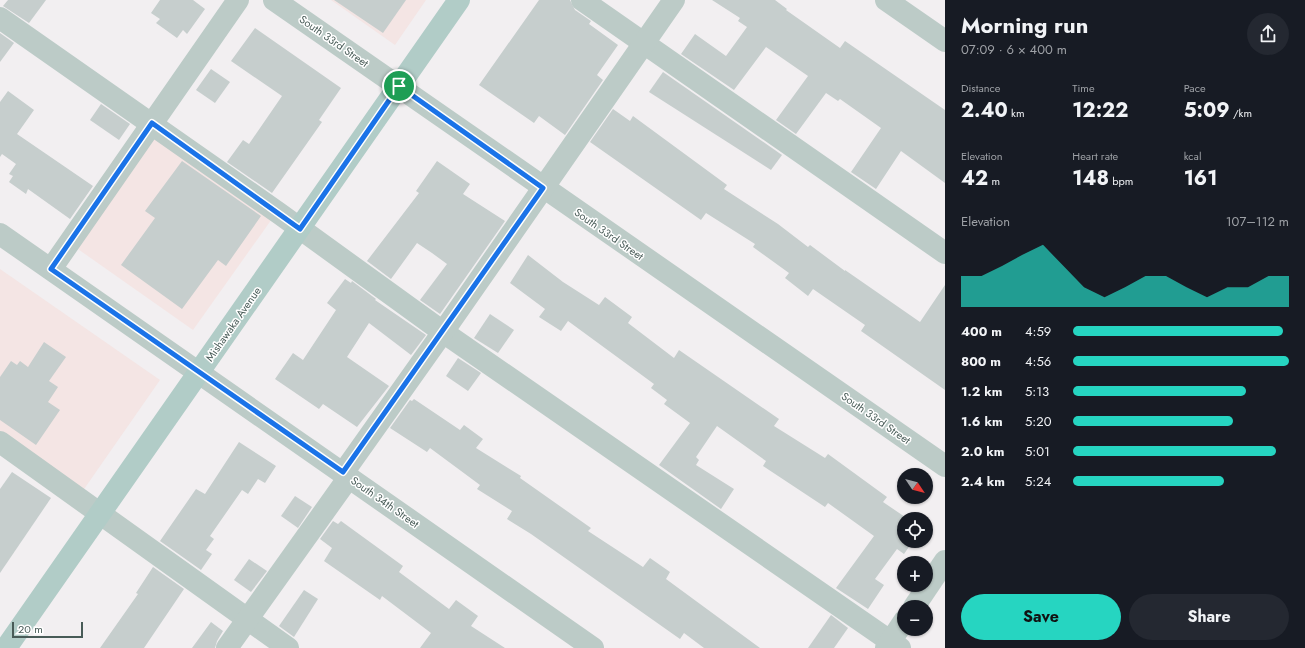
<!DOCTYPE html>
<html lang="en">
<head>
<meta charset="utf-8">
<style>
  body { margin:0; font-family:Jost,sans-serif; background:#242831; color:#f1f3f6; height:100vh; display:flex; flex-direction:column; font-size:15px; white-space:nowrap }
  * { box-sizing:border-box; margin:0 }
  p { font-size:13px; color:#9ea1a6 }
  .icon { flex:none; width:22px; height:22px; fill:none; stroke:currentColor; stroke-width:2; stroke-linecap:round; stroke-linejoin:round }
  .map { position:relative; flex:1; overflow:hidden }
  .panel { display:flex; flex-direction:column; background:#171b24; width:360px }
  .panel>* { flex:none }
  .needle { width:26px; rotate:125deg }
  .buttons { position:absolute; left:897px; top:468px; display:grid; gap:8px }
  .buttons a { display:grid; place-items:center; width:36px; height:36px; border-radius:50%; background:#171b24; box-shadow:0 1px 3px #0004; font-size:20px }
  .scale { position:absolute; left:12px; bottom:10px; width:71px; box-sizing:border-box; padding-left:4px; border:2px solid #485b57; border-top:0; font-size:11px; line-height:14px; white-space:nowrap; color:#485b57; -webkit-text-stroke:3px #fff; paint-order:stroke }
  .pin { position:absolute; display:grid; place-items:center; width:34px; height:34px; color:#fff; margin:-17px; border:2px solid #fff; border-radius:50%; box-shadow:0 1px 4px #0007 }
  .round { display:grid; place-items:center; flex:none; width:42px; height:42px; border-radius:21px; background:#242831 }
  .summary { display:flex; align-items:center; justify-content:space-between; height:68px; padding:0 16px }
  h1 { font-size:22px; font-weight:700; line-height:30px }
  .figures { display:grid; grid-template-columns:repeat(3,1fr); gap:6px; height:68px; padding:4px 16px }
  .figures div { display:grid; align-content:center }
  .figures b { font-size:20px; font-weight:700 }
  .figures small { font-size:11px; font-weight:400 }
  .figures p { font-size:11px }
  .chart { height:112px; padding:8px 16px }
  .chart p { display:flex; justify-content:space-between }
  .chart svg { width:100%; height:72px; margin-top:4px; fill:#26d5c1; opacity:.7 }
  .primary-button { display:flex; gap:8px; margin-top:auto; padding:8px 16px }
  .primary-button a { flex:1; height:46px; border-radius:24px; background:#26d5c1; color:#111; font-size:16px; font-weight:700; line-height:46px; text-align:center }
  .primary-button a+a { background:#242831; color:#f1f3f6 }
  ul { padding:0 16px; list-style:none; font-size:13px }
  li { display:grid; grid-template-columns:64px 48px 1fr; align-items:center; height:30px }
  li i { height:10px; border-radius:5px; background:#26d5c1 }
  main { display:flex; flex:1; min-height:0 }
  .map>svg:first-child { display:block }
</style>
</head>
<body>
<main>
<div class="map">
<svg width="945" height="648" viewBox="0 0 945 648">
  <rect width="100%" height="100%" fill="#f2eff1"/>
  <g fill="#f4e5e4">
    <path d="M 331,0 L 426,0 L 395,45 Z"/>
    <path d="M 155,132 L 274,216 L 193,330 L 75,247 Z"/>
    <path d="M 0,269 L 160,380 L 82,492 L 0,434 Z"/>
  </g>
  <g fill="#c6cecd">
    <path d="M 8,0 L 46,0 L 29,23 L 3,6 Z"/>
    <path d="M 160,0 L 193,0 L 205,9 L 187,34 L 183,30 L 177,38 L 156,23 L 160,19 L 151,13 Z"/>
    <path d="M 334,0 L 406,0 L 383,33 Z"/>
    <path d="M 539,0 L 570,0 L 575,10 L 591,21 L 589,24 L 618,45 L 597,75 L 603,80 L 565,135 L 539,116 L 534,123 L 479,85 Z"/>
    <path d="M 712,0 L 775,0 L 787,9 L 786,10 L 840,48 L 845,41 L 945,110 L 945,183 L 901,151 L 876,189 L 851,172 L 881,128 L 840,99 L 838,101 L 826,93 L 796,134 L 776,120 L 808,76 L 766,47 L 734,90 L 681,54 L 695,34 L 726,56 L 747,27 L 738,21 L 740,18 Z"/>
    <path d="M 255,28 L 341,88 L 319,120 L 322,122 L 272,193 L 227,162 L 243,140 L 249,144 L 282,96 L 231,61 Z"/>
    <path d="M 0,33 L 14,43 L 0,62 Z"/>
    <path d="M 211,69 L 230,82 L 215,103 L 196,90 Z"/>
    <path d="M 663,72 L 782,155 L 771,170 L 649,92 Z"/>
    <path d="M 8,91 L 34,110 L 17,134 L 93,186 L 70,219 L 28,189 L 26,194 L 9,182 L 13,176 L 9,174 L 16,164 L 2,154 L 0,157 L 0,102 Z"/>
    <path d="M 101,104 L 130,124 L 119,140 L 90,120 Z"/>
    <path d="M 613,109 L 630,121 L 633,116 L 727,185 L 724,189 L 778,224 L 808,247 L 810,245 L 845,271 L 845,270 L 920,322 L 945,285 L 945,390 L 861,331 L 865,325 L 813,289 L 808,296 L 785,278 L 789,273 L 753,247 L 755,244 L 706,213 L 701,220 L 590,142 Z"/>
    <path d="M 182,161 L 261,216 L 226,266 L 218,260 L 182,309 L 121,265 L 155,218 L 145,211 Z"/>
    <path d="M 437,161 L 470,184 L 463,194 L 505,221 L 440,314 L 420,300 L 447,264 L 432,253 L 417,243 L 391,279 L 367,261 L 419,193 L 416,191 Z"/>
    <path d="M 528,255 L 563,282 L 599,305 L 605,297 L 632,317 L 628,323 L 674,358 L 679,350 L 779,419 L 774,426 L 825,458 L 828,454 L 887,497 L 883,502 L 908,519 L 904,519 L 904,541 L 913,541 L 904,554 L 897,549 L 875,579 L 884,585 L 868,609 L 836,588 L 874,536 L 828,503 L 825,507 L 763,466 L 766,461 L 717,426 L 696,457 L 699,460 L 696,465 L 734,489 L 721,509 L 659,465 L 690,423 L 664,404 L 667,400 L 651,388 L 654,384 L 568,321 L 561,331 L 539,317 L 545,309 L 510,283 Z"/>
    <path d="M 345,279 L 351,283 L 352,281 L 376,299 L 375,300 L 426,335 L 411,355 L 369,323 L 347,357 L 389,386 L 357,427 L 323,404 L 319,409 L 275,379 L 293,353 L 303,360 L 336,310 L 327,303 Z"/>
    <path d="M 490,314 L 514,330 L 498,353 L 474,338 Z"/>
    <path d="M 44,342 L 66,357 L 49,381 L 58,387 L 48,402 L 60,410 L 36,445 L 0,420 L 0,377 L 11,361 L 17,365 L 20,361 L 28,367 Z"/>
    <path d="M 458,358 L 481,373 L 468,391 L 446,376 Z"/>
    <path d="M 414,399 L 460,430 L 464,425 L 483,439 L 476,448 L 521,476 L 520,478 L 591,528 L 588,531 L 643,567 L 650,558 L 670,572 L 666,579 L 760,648 L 704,648 L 684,633 L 680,639 L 531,534 L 507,519 L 512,511 L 477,489 L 480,485 L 430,448 L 427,452 L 390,428 L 410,400 L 412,401 Z"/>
    <path d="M 239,442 L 276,466 L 265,483 L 258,479 L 248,494 L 242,490 L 210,536 L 214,539 L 206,550 L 212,554 L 201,570 L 160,541 L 196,489 L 205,494 Z"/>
    <path d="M 12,472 L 51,498 L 0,573 L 0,489 Z"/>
    <path d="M 295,496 L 312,507 L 298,528 L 281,516 Z"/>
    <path d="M 333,521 L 338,524 L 341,521 L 403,566 L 399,572 L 449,609 L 456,600 L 478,616 L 471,626 L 505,648 L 420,648 L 431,633 L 382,596 L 380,600 L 324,561 L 332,548 L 320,539 Z"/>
    <path d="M 249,559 L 267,571 L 251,592 L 234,580 Z"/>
    <path d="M 153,567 L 184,589 L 144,648 L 100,648 L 138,594 L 136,593 Z"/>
    <path d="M 304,590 L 318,599 L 294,637 L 279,626 Z"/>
    <path d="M 831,615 L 848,628 L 834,648 L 808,648 Z"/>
    <path d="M 211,622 L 223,631 L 217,641 L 215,648 L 192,648 Z"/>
  </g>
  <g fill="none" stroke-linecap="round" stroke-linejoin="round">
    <g stroke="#bccbc7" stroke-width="22">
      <path d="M 274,0 L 945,466"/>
      <path d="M 582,0 L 945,253"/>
      <path d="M 886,0 L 945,41"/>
      <path d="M 0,18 L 280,214 L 443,332 L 900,648"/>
      <path d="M 0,234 L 593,648"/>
      <path d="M 51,269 L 238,0"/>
      <path d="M 0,442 L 288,648"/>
      <path d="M 343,473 L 443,332 L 674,0"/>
      <path d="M 914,607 L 945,561"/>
      <path d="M 227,648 L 349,477"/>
      <path d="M 886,648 L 904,621"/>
    </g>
    <path stroke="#b1ccc7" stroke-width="22" d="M 6,648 L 459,0"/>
  </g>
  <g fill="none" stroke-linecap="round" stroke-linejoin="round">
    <g stroke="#fff" stroke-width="8">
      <path id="route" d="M 399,86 L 543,188 L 343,472 L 51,269 L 152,123 L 300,229 Z"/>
    </g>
    <use href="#route" stroke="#1a73e8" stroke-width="5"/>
  </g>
  <g text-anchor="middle" stroke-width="3" stroke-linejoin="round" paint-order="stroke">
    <g font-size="11" fill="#485b57" stroke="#fff">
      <text transform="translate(334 41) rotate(35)" y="4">South 33rd Street</text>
      <text transform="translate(609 234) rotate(35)" y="4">South 33rd Street</text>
      <text transform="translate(233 324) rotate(-55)" y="4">Mishawaka Avenue</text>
      <text transform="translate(876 418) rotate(35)" y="4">South 33rd Street</text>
      <text transform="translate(385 502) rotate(35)" y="4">South 34th Street</text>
    </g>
  </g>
</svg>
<div class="buttons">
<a><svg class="needle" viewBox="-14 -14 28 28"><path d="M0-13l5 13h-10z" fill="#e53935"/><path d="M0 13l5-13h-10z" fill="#9ea1a6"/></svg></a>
<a><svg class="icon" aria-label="locate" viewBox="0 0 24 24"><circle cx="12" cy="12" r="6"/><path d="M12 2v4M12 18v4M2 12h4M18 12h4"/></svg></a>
<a>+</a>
<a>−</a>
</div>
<div class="scale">20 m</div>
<div class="pin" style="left:399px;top:86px;background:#1e9e55"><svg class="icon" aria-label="arrive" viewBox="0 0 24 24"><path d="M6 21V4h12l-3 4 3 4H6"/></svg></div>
</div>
<section class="panel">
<div class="summary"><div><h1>Morning run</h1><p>07:09 · 6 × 400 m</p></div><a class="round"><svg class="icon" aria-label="share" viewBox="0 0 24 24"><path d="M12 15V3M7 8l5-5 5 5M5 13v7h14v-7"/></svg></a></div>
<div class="figures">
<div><p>Distance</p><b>2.40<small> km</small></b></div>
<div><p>Time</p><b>12:22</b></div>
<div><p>Pace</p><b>5:09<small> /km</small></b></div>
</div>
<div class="figures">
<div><p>Elevation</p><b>42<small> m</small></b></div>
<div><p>Heart rate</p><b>148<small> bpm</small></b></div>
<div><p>kcal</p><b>161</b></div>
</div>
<div class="chart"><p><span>Elevation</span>107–112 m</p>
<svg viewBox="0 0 160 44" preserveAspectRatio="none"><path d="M0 44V25L10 25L20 19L30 12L40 6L50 19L60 32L70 38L80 32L90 25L100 25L110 32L120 38L130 32L140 32L150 25L160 25V44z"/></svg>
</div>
<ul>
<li><b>400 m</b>4:59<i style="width:97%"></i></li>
<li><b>800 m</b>4:56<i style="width:100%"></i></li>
<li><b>1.2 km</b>5:13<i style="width:80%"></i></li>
<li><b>1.6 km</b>5:20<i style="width:74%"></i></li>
<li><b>2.0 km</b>5:01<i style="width:94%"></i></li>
<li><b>2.4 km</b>5:24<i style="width:70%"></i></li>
</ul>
<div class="primary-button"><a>Save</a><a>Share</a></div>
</section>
</main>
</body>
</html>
